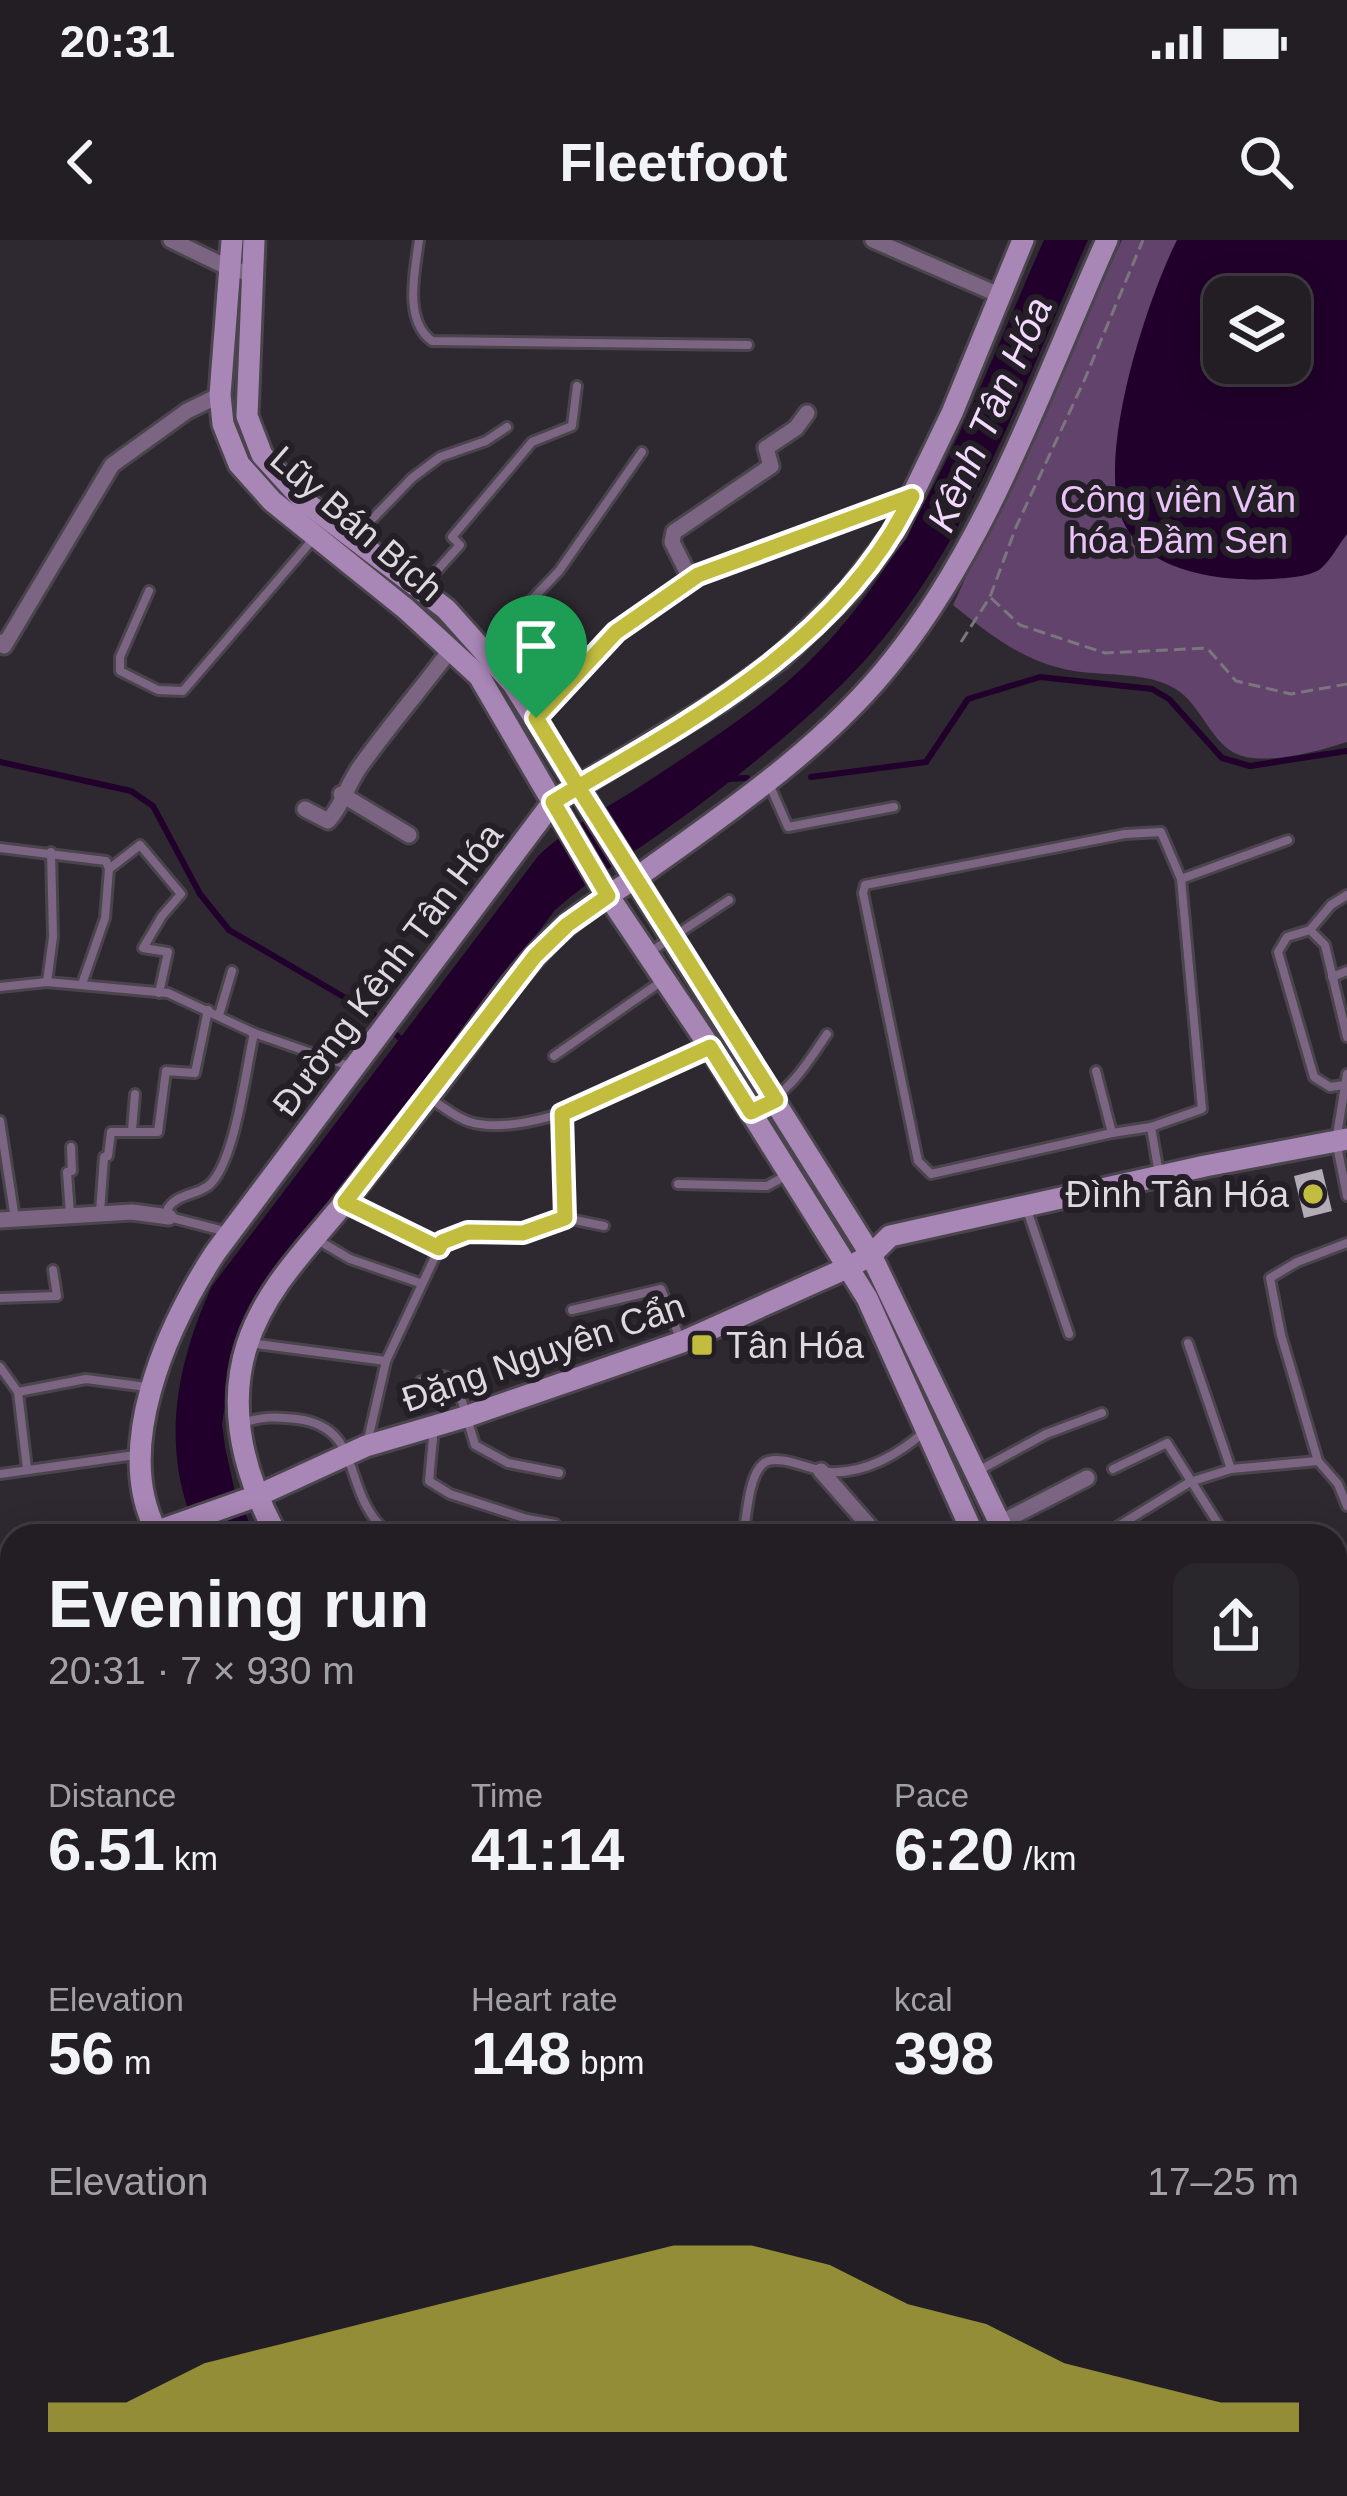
<!DOCTYPE html>
<html lang="en">
<head>
<meta charset="utf-8">
<style>
  body { margin:0; font-family:Helvetica,sans-serif; background:#2a272c; color:#f1f3f6; height:100vh; display:flex; flex-direction:column; font-size:45px; white-space:nowrap }
  * { box-sizing:border-box; margin:0 }
  p { font-size:39px; color:#a2a2a6 }
  .icon { flex:none; width:66px; height:66px; fill:none; stroke:currentColor; stroke-width:2; stroke-linecap:round; stroke-linejoin:round }
  .map { position:relative; flex:1; overflow:hidden }
  .details { position:absolute; left:0px; top:1284px; width:1347px; height:972px; display:flex; flex-direction:column; background:#221e24; border-radius:36px 36px 0 0; box-shadow:0 6px 30px #0003,0 0 0 3px #3f3c41 }
  .details>* { flex:none }
  .fabs { position:absolute; left:1203px; top:36px; display:grid; gap:24px }
  .fabs a { display:grid; place-items:center; width:108px; height:108px; border-radius:24px; background:#221e24; box-shadow:0 6px 30px #0003,0 0 0 3px #3f3c41; font-size:60px }
  .pin { position:absolute; display:grid; place-items:center; width:102px; height:102px; color:#fff; margin:-123px -51px; border-radius:50% 50% 50% 0; rotate:-45deg; box-shadow:0 0 12px #0007 }
  .pin .icon { rotate:45deg }
  .round { display:grid; place-items:center; flex:none; width:126px; height:126px; border-radius:24px; background:#2a272c }
  .summary { display:flex; align-items:center; justify-content:space-between; height:204px; padding:0 48px }
  h1 { font-size:66px; font-weight:600; line-height:90px }
  .stats { display:grid; grid-template-columns:repeat(3,1fr); gap:18px; height:204px; padding:12px 48px }
  .stats div { display:grid; align-content:center }
  .stats b { font-size:60px; font-weight:600 }
  .stats small { font-size:33px; font-weight:400 }
  .stats p { font-size:33px }
  .chart { height:336px; padding:24px 48px }
  .chart p { display:flex; justify-content:space-between }
  .chart svg { width:100%; height:216px; margin-top:12px; fill:#c2bd3f; opacity:.7 }
  .status { display:flex; justify-content:space-between; align-items:center; height:84px; padding:0 60px; background:#221e24; direction:ltr }
  .status svg { height:33px; fill:currentColor }
  header { display:flex; justify-content:space-between; align-items:center; height:156px; padding:0 48px; background:#221e24; font-size:54px; font-weight:600 }
  .map>svg:first-child { display:block }
</style>
</head>
<body>
<div class="status"><b>20:31</b><svg viewBox="0 0 49 12"><path d="M0 12V9h3v3zM5 12V6h3v6zM10 12V3h3v9zM15 12V0h3v12zM26 1h20v11H26zM47 4h2v5h-2z"/></svg></div>
<header><svg class="icon" aria-label="back" viewBox="0 0 24 24"><path d="M15 5l-7 7 7 7"/></svg>Fleetfoot<svg class="icon" aria-label="search" viewBox="0 0 24 24"><circle cx="10" cy="10" r="6"/><path d="M15 15l6 6"/></svg></header>
<div class="map">
<svg width="1347" height="2256" viewBox="0 0 1347 2256">
  <rect width="100%" height="100%" fill="#2e2830"/>
  <path fill="#61436c" fill-rule="evenodd" d="M 1122,0 L 1347,0 L 1347,502 C 1319,511 1276,523 1246,517 C 1211,510 1204,465 1174,448 C 1147,432 1105,436 1074,431 C 1025,423 990,395 953,365 ZM 1224,57 L 1290,57 L 1290,123 L 1224,123 Z"/>
  <g fill="#21002b" fill-rule="evenodd">
    <path d="M 1044,0 L 1088,0 C 1018,157 962,330 835,451 C 785,499 730,543 673,584 C 634,613 592,637 555,670 L 278,1035 L 231,1129 L 222,1184 L 225,1207 L 235,1252 L 256,1296 L 199,1296 C 159,1213 175,1126 212,1046 L 539,615 C 570,586 603,570 638,548 C 683,518 732,487 774,453 C 914,339 972,160 1044,0 Z"/>
    <path d="M 1177,0 L 1347,0 L 1347,294 C 1339,304 1329,323 1319,330 C 1307,337 1286,338 1273,339 C 1223,342 1141,333 1121,276 C 1098,210 1146,62 1177,0 ZM 1224,57 L 1290,57 L 1290,123 L 1224,123 Z"/>
  </g>
  <g fill="none" stroke-linecap="round" stroke-linejoin="round">
    <g stroke="#21002b" stroke-width="6">
      <path d="M 0,522 L 131,551 L 153,566 L 200,654 L 229,690 L 373,774 L 402,800"/>
      <path d="M 811,537 L 926,522 L 968,459 L 1040,437 L 1152,449 L 1169,459 L 1222,518 L 1250,526 L 1347,511"/>
      <path d="M 728,539 L 747,538"/>
    </g>
  </g>
  <g fill="#b3abb6">
    <path d="M 1322,929 L 1332,971 L 1304,978 L 1294,936 Z"/>
    <path d="M 6,1989 L 12,2000 L 12,2042 L 0,2019 L 0,1992 Z"/>
    <path d="M 5,2071 L 12,2084 L 12,2101 L 0,2107 L 0,2074 Z"/>
  </g>
  <g fill="none" stroke-linecap="round" stroke-linejoin="round">
    <g stroke="#4a444c" stroke-width="14">
      <g id="lane">
        <path d="M 419,0 C 415,31 403,80 432,101 L 748,105"/>
        <path d="M 355,297 L 412,238 L 440,217 L 486,201 L 507,187"/>
        <path d="M 423,346 L 460,305 L 452,297 L 532,202 L 572,186 L 577,146"/>
        <path d="M 149,351 L 120,417 L 120,431 L 158,450 L 183,451 L 314,298"/>
        <path d="M 486,408 L 559,331 L 642,212"/>
        <path d="M 770,546 L 788,587 L 894,567"/>
        <path d="M 0,608 L 106,621 L 109,629"/>
        <path d="M 109,629 L 140,605 L 181,654 L 162,676 L 143,708 L 168,712 L 159,753"/>
        <path d="M 1181,639 L 1288,600"/>
        <path d="M 1310,690 L 1331,665 L 1347,655"/>
        <path d="M 650,712 L 729,660"/>
        <path d="M 1332,737 L 1347,731"/>
        <path d="M 47,742 L 53,697 L 51,612"/>
        <path d="M 82,744 L 105,678 L 109,629"/>
        <path d="M 0,747 L 47,742 L 168,753 L 254,793 L 349,826"/>
        <path d="M 219,775 L 232,731"/>
        <path d="M 554,816 L 662,741"/>
        <path d="M 1096,831 L 1112,893 L 1151,887 L 1159,934"/>
        <path d="M 1347,834 L 1336,901 L 1347,956"/>
        <path d="M 1344,845 L 1330,847 L 1314,837 L 1278,712 L 1287,697 L 1310,690 L 1325,705 L 1347,797"/>
        <path d="M 429,858 C 441,865 456,878 470,882 C 530,900 657,838 710,807"/>
        <path d="M 752,871 C 790,853 804,828 827,794"/>
        <path d="M 562,874 L 565,978"/>
        <path d="M 0,881 L 15,979"/>
        <path d="M 132,890 L 135,854"/>
        <path d="M 1112,893 L 931,934 L 918,921 L 863,653 L 865,645 L 1125,594 L 1161,592 L 1181,639 L 1202,869 L 1151,887"/>
        <path d="M 678,944 L 767,946 L 789,934"/>
        <path d="M 349,963 L 439,1008"/>
        <path d="M 1026,967 L 1069,1094"/>
        <path d="M 100,972 L 104,917 L 108,916 L 111,892 L 158,892 L 166,831 L 195,833 L 208,770"/>
        <path d="M 70,974 L 67,932 L 72,931 L 71,907"/>
        <path d="M 224,991 L 169,977 L 168,968 C 179,953 194,956 208,946 C 235,925 246,828 254,793"/>
        <path d="M 316,999 L 350,1019 L 420,1043"/>
        <path d="M 1347,1003 L 1297,1022 L 1270,1038 L 1281,1095 L 1318,1221 L 1338,1244 L 1347,1266"/>
        <path d="M 0,1058 L 57,1056 L 53,1030"/>
        <path d="M 572,1070 L 661,1049 L 681,1101"/>
        <path d="M 249,1103 L 386,1121"/>
        <path d="M 1188,1103 L 1231,1229"/>
        <path d="M 0,1127 L 18,1152"/>
        <path d="M 421,1141 L 443,1136 L 456,1141 L 475,1205 L 508,1223 L 559,1233"/>
        <path d="M 241,1183 C 262,1177 275,1176 297,1179 C 368,1188 338,1256 392,1296"/>
        <path d="M 434,1187 L 429,1241 L 450,1254 L 527,1279 L 523,1296"/>
        <path d="M 367,1204 L 386,1121 L 442,1002 L 468,992 L 523,993 L 565,978 L 604,986"/>
        <path d="M 27,1229 L 18,1152 L 86,1139 L 147,1147"/>
        <path d="M 1113,1229 L 1167,1203 L 1226,1296"/>
        <path d="M 976,1232 L 1046,1194 L 1102,1173"/>
        <path d="M 0,1234 L 135,1215"/>
        <path d="M 527,1279 L 555,1284"/>
        <path d="M 743,1296 C 747,1277 748,1235 764,1223 C 779,1213 812,1231 829,1232 C 865,1234 899,1214 924,1192"/>
        <path d="M 1102,1296 L 1190,1242 L 1231,1229 L 1317,1221"/>
        <path d="M 1339,1352 L 1347,1372"/>
        <path d="M 1335,1404 L 1347,1390"/>
        <path d="M 1335,1414 L 1347,1441"/>
        <path d="M 0,1447 L 12,1438"/>
        <path d="M 1335,1467 L 1347,1461"/>
        <path d="M 0,1540 L 12,1533"/>
        <path d="M 1335,1591 L 1347,1580"/>
        <path d="M 0,1741 L 12,1728"/>
        <path d="M 0,2138 L 12,2160"/>
      </g>
    </g>
    <g stroke="#4a444c" stroke-width="21">
      <g id="street">
        <path d="M 171,0 L 231,29 L 254,34"/>
        <path d="M 873,0 L 999,55"/>
        <path d="M 691,340 L 672,302 L 674,292 L 771,226 L 766,208 L 796,188 L 807,173"/>
        <path d="M 0,402 L 4,406 L 112,225 L 187,171 L 220,155"/>
        <path d="M 536,478 L 616,392 L 698,335 L 912,256"/>
        <path d="M 341,554 L 409,595"/>
        <path d="M 305,569 L 328,581 C 342,567 348,542 362,524 C 390,485 422,448 451,409"/>
        <path d="M 0,980 L 132,972 L 169,977"/>
        <path d="M 821,1231 L 878,1296"/>
        <path d="M 1000,1283 L 1087,1238"/>
        <path d="M 951,1296 L 970,1286"/>
        <path d="M 1335,1725 L 1347,1718"/>
        <path d="M 128,2244 L 133,2256"/>
        <path d="M 748,2244 L 751,2256"/>
        <path d="M 1145,2244 L 1145,2256"/>
      </g>
    </g>
    <g stroke="#4a444c" stroke-width="27">
      <g id="secondary">
        <path d="M 232,0 L 220,155 L 223,184 L 239,224 L 272,261 L 406,369 L 479,436 L 601,645 L 710,807 L 867,1058 L 974,1296"/>
        <path d="M 254,0 L 247,176 L 262,215 L 303,260 L 446,369 L 513,444 L 871,1015 L 1006,1296"/>
        <path d="M 144,1296 L 257,1256 L 366,1206 L 465,1177 L 682,1102 L 849,1027 L 871,1015 L 890,996 L 1205,926 L 1347,899"/>
        <path d="M 159,1296 C 110,1211 167,1087 215,1013 L 553,562 L 722,460 L 780,418 L 850,350 L 895,291 L 952,173 L 1023,0"/>
        <path d="M 277,1296 C 245,1237 226,1171 247,1105 C 265,1049 308,1007 344,963 C 372,928 400,892 428,857 C 473,801 510,735 564,687 C 591,663 625,647 654,625 C 738,565 830,501 894,419 C 990,299 1044,140 1107,0"/>
        <path d="M 0,1373 L 12,1367"/>
        <path d="M 0,1387 L 12,1406"/>
        <path d="M 1335,1826 C 1347,1878 1347,1936 1338,1989"/>
        <path d="M 1335,2086 L 1347,2087"/>
        <path d="M 380,2244 L 381,2256"/>
        <path d="M 1046,2244 L 1049,2256"/>
        <path d="M 1194,2244 L 1196,2256"/>
      </g>
    </g>
    <g stroke="#4a444c" stroke-width="30">
      <g id="primary">
        <path d="M 0,1880 L 12,1885"/>
        <path d="M 0,1899 L 12,1904"/>
        <path d="M 1335,2013 L 1347,2015"/>
        <path d="M 1335,2067 L 1347,2068"/>
        <path d="M 0,2202 L 12,2197"/>
        <path d="M 0,2226 L 12,2221"/>
        <path d="M 0,2253 L 22,2244"/>
        <path d="M 34,2256 L 61,2244"/>
        <path d="M 413,2256 L 418,2244"/>
      </g>
    </g>
    <g stroke="#7b767d" stroke-width="3" stroke-dasharray="12 6" stroke-linecap="butt">
      <path d="M 991,358 L 1020,385 L 1105,413 L 1207,408 L 1236,441 L 1291,454 L 1347,444"/>
      <path d="M 961,402 L 990,357 L 1016,287 L 1084,141 L 1143,0"/>
    </g>
    <use href="#lane" stroke="#7b6582" stroke-width="8"/>
    <use href="#street" stroke="#7b6582" stroke-width="15"/>
    <use href="#secondary" stroke="#a886b5" stroke-width="21"/>
    <use href="#primary" stroke="#cba0db" stroke-width="24"/>
  </g>
  <g fill="none" stroke-linecap="round" stroke-linejoin="round">
    <g stroke="#fff" stroke-width="24">
      <path id="route" d="M 536,478 L 578,547 L 553,562 L 608,656 L 567,685 L 535,716 L 345,962 L 439,1008 L 442,1002 L 468,992 L 523,993 L 565,978 L 562,874 L 710,807 L 751,872 L 776,860 L 578,547 C 706,473 845,395 912,256 L 698,335 L 616,392 L 536,478"/>
    </g>
    <use href="#route" stroke="#c2bd3f" stroke-width="15"/>
  </g>
  <g fill="#c2bd3f" stroke="#241e26" stroke-width="4.5">
    <circle cx="1313" cy="954" r="12"/>
    <rect x="690" y="1093" width="24" height="24" rx="6"/>
  </g>
  <g text-anchor="middle" stroke-width="12" stroke-linejoin="round" paint-order="stroke">
    <g font-size="36" fill="#ebc3fa" stroke="#241e26">
      <text x="1178" y="272">Công viên Văn<tspan x="1178" dy="41">hóa Đầm Sen</tspan></text>
    </g>
    <g font-size="36" fill="#ddd9de" stroke="#241e26">
      <text transform="translate(357 283) rotate(41)" y="13">Lũy Bán Bích</text>
      <text transform="translate(387 729) rotate(-53)" y="13">Đường Kênh Tân Hóa</text>
      <text transform="translate(543 1112) rotate(-19)" y="13">Đặng Nguyên Cẩn</text>
    </g>
    <g font-size="36" fill="#ddd9de" stroke="#241e26" text-anchor="end">
      <text x="1289" y="967">Đình Tân Hóa</text>
      <text x="726" y="1118" text-anchor="start">Tân Hóa</text>
    </g>
    <g font-size="39" font-style="italic" fill="#f4d9fe" stroke="#241e26">
      <text transform="translate(989 174) rotate(-66)" y="14">Kênh Tân Hóa</text>
    </g>
  </g>
</svg>
<div class="fabs">
<a><svg class="icon" aria-label="layers" viewBox="0 0 24 24"><path d="M12 4l9 5-9 5-9-5zM3 14l9 5 9-5"/></svg></a>
</div>
<div class="pin" style="left:536px;top:478px;background:#1e9e55"><svg class="icon" aria-label="arrive" viewBox="0 0 24 24"><path d="M6 21V4h12l-3 4 3 4H6"/></svg></div>
<section class="details">
<div class="summary"><div><h1>Evening run</h1><p>20:31 · 7 × 930 m</p></div><a class="round"><svg class="icon" aria-label="share" viewBox="0 0 24 24"><path d="M12 15V3M7 8l5-5 5 5M5 13v7h14v-7"/></svg></a></div>
<div class="stats">
<div><p>Distance</p><b>6.51<small> km</small></b></div>
<div><p>Time</p><b>41:14</b></div>
<div><p>Pace</p><b>6:20<small> /km</small></b></div>
</div>
<div class="stats">
<div><p>Elevation</p><b>56<small> m</small></b></div>
<div><p>Heart rate</p><b>148<small> bpm</small></b></div>
<div><p>kcal</p><b>398</b></div>
</div>
<div class="chart"><p><span>Elevation</span>17–25 m</p>
<svg viewBox="0 0 160 44" preserveAspectRatio="none"><path d="M0 44V38L10 38L20 30L30 26L40 22L50 18L60 14L70 10L80 6L90 6L100 10L110 18L120 22L130 30L140 34L150 38L160 38V44z"/></svg>
</div>
</section>
</div>
</body>
</html>
